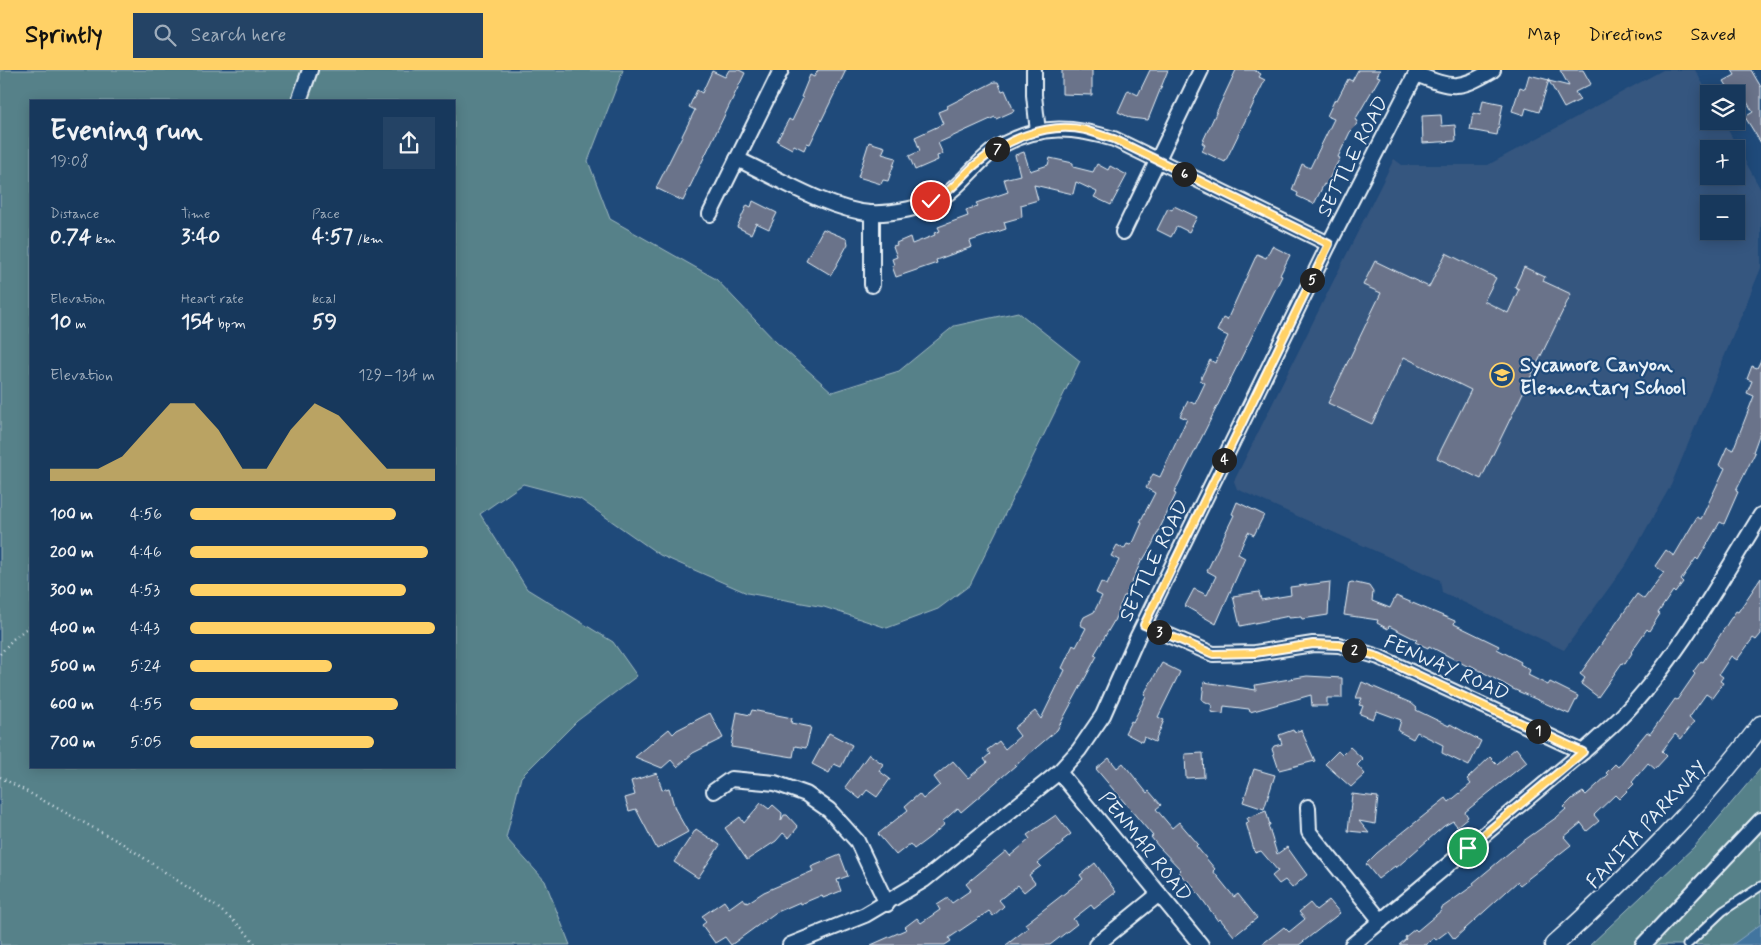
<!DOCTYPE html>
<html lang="en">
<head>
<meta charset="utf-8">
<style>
  body { margin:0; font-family:Mynerve,sans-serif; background:#244365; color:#f1f3f6; height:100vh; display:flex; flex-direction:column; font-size:19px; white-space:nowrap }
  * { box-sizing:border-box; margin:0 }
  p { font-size:16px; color:#9eacbb }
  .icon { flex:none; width:28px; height:28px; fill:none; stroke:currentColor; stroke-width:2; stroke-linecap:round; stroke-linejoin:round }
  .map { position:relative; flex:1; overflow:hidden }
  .details { position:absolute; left:30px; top:30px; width:425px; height:668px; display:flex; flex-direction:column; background:#17385c; border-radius:0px; box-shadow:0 2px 12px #0003,0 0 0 1px #365272 }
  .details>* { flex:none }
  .tools { position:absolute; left:1700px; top:15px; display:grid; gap:10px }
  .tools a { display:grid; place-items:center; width:45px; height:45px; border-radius:0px; background:#17385c; box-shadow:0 2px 12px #0003,0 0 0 1px #365272; font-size:25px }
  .pin { position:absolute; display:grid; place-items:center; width:42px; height:42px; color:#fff; margin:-21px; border:2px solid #fff; border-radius:50%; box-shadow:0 1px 5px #0007 }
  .km { position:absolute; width:25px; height:25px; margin:-12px; border-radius:50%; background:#222; color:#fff; font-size:14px; line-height:25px; text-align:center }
  .round { display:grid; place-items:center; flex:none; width:52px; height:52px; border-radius:0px; background:#244365 }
  .headline { display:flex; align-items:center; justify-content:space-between; height:85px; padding:0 20px }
  h1 { font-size:28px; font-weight:800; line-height:38px }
  .stats { display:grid; grid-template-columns:repeat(3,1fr); gap:8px; height:85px; padding:5px 20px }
  .stats div { display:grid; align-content:center }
  .stats b { font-size:21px; font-weight:800 }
  .stats small { font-size:14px; font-weight:400 }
  .stats p { font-size:14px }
  .chart { height:140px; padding:10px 20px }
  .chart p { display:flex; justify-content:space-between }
  .chart svg { width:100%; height:90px; margin-top:5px; fill:#ffd166; opacity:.7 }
  ul { padding:0 20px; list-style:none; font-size:16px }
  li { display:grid; grid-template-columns:80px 60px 1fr; align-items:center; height:38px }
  li i { height:12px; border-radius:6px; background:#ffd166 }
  header { display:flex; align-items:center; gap:30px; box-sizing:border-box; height:70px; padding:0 25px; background:#ffd166; color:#111 }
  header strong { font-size:24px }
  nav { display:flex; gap:28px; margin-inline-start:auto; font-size:18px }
  .search { width:350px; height:45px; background:#244365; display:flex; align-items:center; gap:12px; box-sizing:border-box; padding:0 18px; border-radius:0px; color:#9eacbb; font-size:19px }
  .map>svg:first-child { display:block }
</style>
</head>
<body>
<header>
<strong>Sprintly</strong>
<div class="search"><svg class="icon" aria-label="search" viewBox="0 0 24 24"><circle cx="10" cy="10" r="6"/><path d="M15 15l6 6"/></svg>Search here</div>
<nav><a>Map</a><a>Directions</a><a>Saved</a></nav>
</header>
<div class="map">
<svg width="1761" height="875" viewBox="0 0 1761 875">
  <rect width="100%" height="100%" fill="#1f4a7a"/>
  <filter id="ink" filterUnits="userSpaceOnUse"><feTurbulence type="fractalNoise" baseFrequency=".02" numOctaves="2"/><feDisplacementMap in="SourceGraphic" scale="10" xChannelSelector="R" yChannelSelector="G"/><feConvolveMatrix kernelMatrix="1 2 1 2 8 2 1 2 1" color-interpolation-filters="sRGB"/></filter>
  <g filter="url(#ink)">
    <path fill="#36567f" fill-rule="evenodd" d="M 1663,0 L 1695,0 L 1709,25 L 1709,51 L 1723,51 L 1761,120 L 1761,198 L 1671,415 L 1627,493 L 1564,580 L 1442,522 L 1440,510 L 1237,419 L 1234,411 L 1394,89 L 1402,95 L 1488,95 ZM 1709,79 L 1736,79 L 1736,106 L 1709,106 ZM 1709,134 L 1736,134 L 1736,161 L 1709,161 Z"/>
    <g fill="#568189" stroke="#9fb9c0" fill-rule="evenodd">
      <path d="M 0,0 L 623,0 L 588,91 L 610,149 L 716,209 L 776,272 L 832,322 L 899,301 L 954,256 L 1018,242 L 1080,291 L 970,515 L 938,539 L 887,558 L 824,537 L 747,523 L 660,485 L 580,429 L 523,414 L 480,444 L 527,519 L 613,572 L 637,606 L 577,651 L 521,707 L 506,768 L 545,811 L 570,875 L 0,875 ZM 31,31 L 454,31 L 454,696 L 31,696 Z"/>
      <path d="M 1761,698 L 1761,875 L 1590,875 L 1695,776 Z"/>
    </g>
    <path fill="#42749f" stroke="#84a6c3" d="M 1761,854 L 1761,875 L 1732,875 Z"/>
    <g fill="#6a738a" stroke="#e8f1f8">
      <path d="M 729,0 L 739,0 L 745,3 L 683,131 L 656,118 L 695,40 L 689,37 L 697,20 L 702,23 L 712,1 L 725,7 Z"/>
      <path d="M 818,0 L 846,0 L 810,74 L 807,73 L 804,80 L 794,75 L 792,79 L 777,71 L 789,49 L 792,51 L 803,28 L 801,27 L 810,5 L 814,7 Z"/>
      <path d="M 1062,0 L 1092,0 L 1092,25 L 1062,24 Z"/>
      <path d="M 1150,0 L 1168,0 L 1148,50 L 1131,48 L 1118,42 L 1128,20 L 1138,25 Z"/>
      <path d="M 1236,0 L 1254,0 L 1261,4 L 1259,7 L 1265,10 L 1225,92 L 1202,81 L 1205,75 L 1202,73 Z"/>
      <path d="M 1358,0 L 1380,0 L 1377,6 L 1380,7 L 1355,50 L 1358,51 L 1355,57 L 1350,62 L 1338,87 L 1340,88 L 1326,115 L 1324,114 L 1314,134 L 1297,126 L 1298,123 L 1292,120 L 1302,94 L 1310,98 L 1334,49 L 1327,46 L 1335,29 L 1337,30 L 1348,9 L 1352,11 Z"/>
      <path d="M 1560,0 L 1583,0 L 1591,14 L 1575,22 L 1580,30 L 1564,38 L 1549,11 L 1569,16 Z"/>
      <path d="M 1732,0 L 1751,0 L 1761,17 L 1761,73 L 1745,47 L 1753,42 L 1742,24 L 1732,24 L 1724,11 L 1735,5 Z"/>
      <path d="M 1529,5 L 1549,10 L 1539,42 L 1526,38 L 1524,45 L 1512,41 L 1520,17 L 1525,19 Z"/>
      <path d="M 994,12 L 998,12 L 1002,21 L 1005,20 L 1014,41 L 996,49 L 995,47 L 938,73 L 943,84 L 937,86 L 938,90 L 915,100 L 909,86 L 920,81 L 915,67 L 943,54 L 938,42 L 948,38 L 947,36 Z"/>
      <path d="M 1483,30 L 1503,34 L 1497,65 L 1470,60 L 1473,43 L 1480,45 Z"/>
      <path d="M 1441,45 L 1442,56 L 1455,55 L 1456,71 L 1423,73 L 1422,46 Z"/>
      <path d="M 869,72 L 885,77 L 882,84 L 896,88 L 888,111 L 883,110 L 881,114 L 858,107 Z"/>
      <path d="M 1024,82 L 1030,101 L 1048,95 L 1050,88 L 1073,93 L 1073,97 L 1093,102 L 1097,94 L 1108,100 L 1110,96 L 1127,105 L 1111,135 L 1094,127 L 1097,122 L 1076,112 L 1073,124 L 1034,115 L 1038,130 L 1021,135 L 1022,147 L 1004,152 L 1006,159 L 970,171 L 972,177 L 936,190 L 937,193 L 896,207 L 892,196 L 894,195 L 892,189 L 897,187 L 893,176 L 897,175 L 896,173 L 910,167 L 912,174 L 935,165 L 934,163 L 940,161 L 938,157 L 968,146 L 966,140 L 978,136 L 976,133 L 1008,122 L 1004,109 L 1020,105 L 1015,85 Z"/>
      <path d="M 753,131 L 777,143 L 769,159 L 756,153 L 751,164 L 737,157 L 747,135 L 751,137 Z"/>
      <path d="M 1174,136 L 1197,147 L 1189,162 L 1177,156 L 1171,167 L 1157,160 L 1168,138 L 1172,140 Z"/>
      <path d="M 823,159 L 847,169 L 848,174 L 831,205 L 806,190 Z"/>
      <path d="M 1272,176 L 1290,185 L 1280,205 L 1282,206 L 1174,423 L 1176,424 L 1152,475 L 1143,490 L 1142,489 L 1126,526 L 1124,526 L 1114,551 L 1094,585 L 1097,586 L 1057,660 L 961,742 L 958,738 L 942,752 L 945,754 L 930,767 L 914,779 L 910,774 L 896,785 L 878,764 L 908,740 L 905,736 L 919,724 L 923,729 L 940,715 L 934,707 L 953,691 L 968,708 L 987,693 L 984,689 L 990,684 L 987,680 L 990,678 L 999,671 L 1005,679 L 1020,666 L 1014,658 L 1035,641 L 1041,649 L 1065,600 L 1062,598 L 1073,575 L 1076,577 L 1086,558 L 1080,555 L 1084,547 L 1094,542 L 1102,526 L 1096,523 L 1101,512 L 1107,515 L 1119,490 L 1111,486 L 1117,475 L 1124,479 L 1127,474 L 1130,475 L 1134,471 L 1142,453 L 1140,452 L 1155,423 L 1146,418 L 1153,404 L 1160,407 L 1187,349 L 1180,346 L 1188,331 L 1195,334 L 1205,313 L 1200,310 L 1210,290 L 1215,293 L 1228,266 L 1217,261 L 1223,248 L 1227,250 L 1257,184 L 1266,188 Z"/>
      <path d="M 1446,183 L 1496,208 L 1484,231 L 1508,243 L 1519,219 L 1515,217 L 1524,197 L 1545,207 L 1543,211 L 1571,224 L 1481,409 L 1437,388 L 1471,320 L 1404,287 L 1372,354 L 1328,333 L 1381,223 L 1363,215 L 1375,191 L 1429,217 Z"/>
      <path d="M 1761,290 L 1761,360 L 1753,382 L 1755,383 L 1736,421 L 1738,422 L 1724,454 L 1720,452 L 1698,490 L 1696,488 L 1681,510 L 1683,512 L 1675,523 L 1673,521 L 1658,543 L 1660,544 L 1649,561 L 1647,559 L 1631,582 L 1632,583 L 1625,594 L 1622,593 L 1598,627 L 1581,614 L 1585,608 L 1580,604 L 1637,524 L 1644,529 L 1664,502 L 1655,496 L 1666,480 L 1674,486 L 1697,447 L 1701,449 L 1725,398 L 1719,395 L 1727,377 L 1733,380 L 1754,326 L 1747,323 L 1752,311 L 1747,309 L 1752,296 L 1757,298 Z"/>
      <path d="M 1237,432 L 1264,445 L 1254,465 L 1248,462 L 1238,484 L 1245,488 L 1216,554 L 1185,536 L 1194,519 L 1207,525 L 1216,506 L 1207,501 L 1234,445 L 1232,444 Z"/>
      <path d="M 1761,508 L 1761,564 L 1756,570 L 1753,568 L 1737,590 L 1731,586 L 1719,604 L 1723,607 L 1720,611 L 1723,613 L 1712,628 L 1706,624 L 1689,648 L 1694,652 L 1681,669 L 1675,664 L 1662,681 L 1667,686 L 1655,699 L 1648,693 L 1632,712 L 1634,714 L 1619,729 L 1615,725 L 1594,745 L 1599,751 L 1587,761 L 1581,753 L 1564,767 L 1571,775 L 1520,815 L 1517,812 L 1454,869 L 1448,861 L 1436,870 L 1434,868 L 1425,875 L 1399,875 L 1406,869 L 1405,867 L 1415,859 L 1417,861 L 1442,840 L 1440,839 L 1474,815 L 1473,813 L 1522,772 L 1557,747 L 1566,739 L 1564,737 L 1572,729 L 1583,722 L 1586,725 L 1608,705 L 1606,703 L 1615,694 L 1618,697 L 1647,662 L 1650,664 L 1675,629 L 1677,630 L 1695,604 L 1693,602 L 1701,591 L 1703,592 L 1729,551 L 1736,541 L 1738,542 Z"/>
      <path d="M 1330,512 L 1328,545 L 1302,549 L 1301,547 L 1289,548 L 1289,546 L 1240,556 L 1233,526 L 1259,522 L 1261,530 L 1291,525 L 1290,517 Z"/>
      <path d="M 1352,512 L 1369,516 L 1373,522 L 1372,531 L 1390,538 L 1396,526 L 1455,551 L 1454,554 L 1499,576 L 1497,579 L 1521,592 L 1520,594 L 1530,600 L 1528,605 L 1548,615 L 1550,612 L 1578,626 L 1569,644 L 1513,619 L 1470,595 L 1469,597 L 1429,576 L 1428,578 L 1415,572 L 1417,570 L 1389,556 L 1388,559 L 1377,553 L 1378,550 L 1344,545 L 1349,513 Z"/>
      <path d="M 1162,593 L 1180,602 L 1158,647 L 1164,650 L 1155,672 L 1144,667 L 1142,672 L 1125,663 L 1131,651 L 1133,652 L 1146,626 L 1144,624 Z"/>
      <path d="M 1307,606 L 1342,608 L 1342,628 L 1327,628 L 1327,636 L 1312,636 L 1311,625 L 1250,642 L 1249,639 L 1224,636 L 1223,644 L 1211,642 L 1212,635 L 1202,630 L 1204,612 L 1256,620 L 1255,615 Z"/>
      <path d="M 1362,612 L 1411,633 L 1417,638 L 1416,640 L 1449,656 L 1450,654 L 1481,671 L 1469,696 L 1442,683 L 1443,675 L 1417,662 L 1413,669 L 1398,661 L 1401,650 L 1377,641 L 1373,649 L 1360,644 L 1363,636 L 1359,635 L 1362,628 L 1356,628 Z"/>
      <path d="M 752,640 L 792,648 L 791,653 L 811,657 L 806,678 L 795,676 L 793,687 L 731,677 L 737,642 L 750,645 Z"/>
      <path d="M 710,643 L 723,668 L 693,683 L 677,697 L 671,690 L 662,698 L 635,687 L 669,659 L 673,664 L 677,660 Z"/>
      <path d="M 1293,660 L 1294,662 L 1301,660 L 1315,691 L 1279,700 L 1272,679 L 1274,676 L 1282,674 L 1279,665 Z"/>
      <path d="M 829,663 L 852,675 L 841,697 L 834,694 L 829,703 L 812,694 Z"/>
      <path d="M 1350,677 L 1363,689 L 1357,695 L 1365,704 L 1351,717 L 1325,694 L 1338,681 L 1342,685 Z"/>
      <path d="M 1516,678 L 1527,692 L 1465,742 L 1468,747 L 1457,756 L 1453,751 L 1444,756 L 1396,798 L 1395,796 L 1378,809 L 1366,794 L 1377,783 L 1446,728 L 1449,732 L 1471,714 L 1467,709 L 1490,687 L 1497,694 Z"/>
      <path d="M 1203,683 L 1204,707 L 1186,708 L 1185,684 Z"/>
      <path d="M 869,684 L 883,694 L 879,701 L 890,709 L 877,727 L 867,720 L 860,729 L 845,717 Z"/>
      <path d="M 1109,688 L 1117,698 L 1123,693 L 1147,723 L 1149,721 L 1161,735 L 1156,739 L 1172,758 L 1179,752 L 1198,774 L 1196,776 L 1215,799 L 1213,801 L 1234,827 L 1238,824 L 1257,848 L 1234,866 L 1220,849 L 1218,851 L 1189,811 L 1187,812 L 1179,802 L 1181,800 L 1158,776 L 1151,767 L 1153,766 L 1096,699 Z"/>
      <path d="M 1254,699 L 1275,705 L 1264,739 L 1243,732 Z"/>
      <path d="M 657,703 L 662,720 L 669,718 L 675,739 L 688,762 L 657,779 L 636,739 L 629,741 L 625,728 L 635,725 L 631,711 Z"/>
      <path d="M 1352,724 L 1378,727 L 1375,754 L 1359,751 L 1369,763 L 1348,761 Z"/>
      <path d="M 761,733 L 769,739 L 773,735 L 782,743 L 781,751 L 784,745 L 787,745 L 798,757 L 789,768 L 783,763 L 776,771 L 747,790 L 725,758 L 740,747 L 744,753 Z"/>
      <path d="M 1266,741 L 1270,755 L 1268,755 L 1277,784 L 1287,777 L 1307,805 L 1292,818 L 1285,810 L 1279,814 L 1272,806 L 1278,801 L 1261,781 L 1255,783 L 1246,753 L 1249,752 L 1247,748 Z"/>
      <path d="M 1056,745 L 1071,764 L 1062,771 L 1063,773 L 1038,793 L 1041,796 L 1029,805 L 1035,813 L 1024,822 L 1018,815 L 999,830 L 1004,836 L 993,846 L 989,841 L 949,868 L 951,871 L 945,875 L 871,875 L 907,859 L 905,857 L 917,848 L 921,853 L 940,840 L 937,835 L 948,828 L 952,833 L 971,820 L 966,814 L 1006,781 L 1010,786 L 1030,769 L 1027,765 Z"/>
      <path d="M 696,759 L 720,775 L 698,808 L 674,792 Z"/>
      <path d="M 840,785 L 848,806 L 837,810 L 841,821 L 823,828 L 822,825 L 801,834 L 800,832 L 775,843 L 731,875 L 725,867 L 715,873 L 702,855 L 706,852 L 702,846 L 724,831 L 729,838 L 743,828 L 747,833 L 764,822 L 813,801 L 811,797 Z"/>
      <path d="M 1095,793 L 1116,822 L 1094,839 L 1091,835 L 1073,849 L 1077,854 L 1050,875 L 1006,875 L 1028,858 L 1025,854 L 1083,809 L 1080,805 Z"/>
      <path d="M 1329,830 L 1340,843 L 1299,875 L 1261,875 L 1284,857 L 1289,862 L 1305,849 L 1299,842 L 1310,833 L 1316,840 Z"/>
    </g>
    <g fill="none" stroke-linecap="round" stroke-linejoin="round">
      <g stroke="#e8f1f8" stroke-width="11">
        <path id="service" d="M 1687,875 L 1723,841 L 1761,816"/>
      </g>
      <g stroke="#e8f1f8" stroke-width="18">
        <g id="minor">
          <path d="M 1034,0 L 1034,25 L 1038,62"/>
          <path d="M 1416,4 C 1453,19 1459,20 1493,0"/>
          <path d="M 299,31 L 310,0"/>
          <path d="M 737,89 C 776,107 829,140 870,143 C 891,144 926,138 944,126 C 966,112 980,86 1004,74 C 1043,54 1074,57 1114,69 L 1329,174"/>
          <path d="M 710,144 L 781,0"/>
          <path d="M 1123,162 L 1201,0"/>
          <path d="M 872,215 L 872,143"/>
          <path d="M 1144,555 L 1213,584 L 1255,583 L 1313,574 L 1339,575 L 1379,587 L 1583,682"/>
          <path d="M 1059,702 L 1201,875"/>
          <path d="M 714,721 L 731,709 L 775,713 L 806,724 L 829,740 L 857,771 L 887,834"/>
          <path d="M 1308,737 L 1309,762 L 1381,851"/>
          <path d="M 790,875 L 865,845 L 924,810 L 1059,702 L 1079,680 L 1103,645 L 1137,568 L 1329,174 L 1418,0"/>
          <path d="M 1096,875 L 1159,824"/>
          <path d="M 1352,875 L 1583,682 C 1595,671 1608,660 1620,648 C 1676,591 1719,513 1761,445"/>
          <path d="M 1643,875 L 1761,750"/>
        </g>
      </g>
      <g stroke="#e8f1f8" stroke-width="21">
        <path id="tertiary" d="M 1554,875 C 1629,807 1700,736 1761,655"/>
      </g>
      <g stroke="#e8f1f8" stroke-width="2.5" stroke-dasharray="1 4" stroke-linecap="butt">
        <path d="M 0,584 L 13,569 L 31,555"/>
        <path d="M 0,707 L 123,774 L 217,837 L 243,859 L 256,875"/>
      </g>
      <use href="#service" stroke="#1f4a7a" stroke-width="7"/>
      <use href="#minor" stroke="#1f4a7a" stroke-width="14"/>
      <use href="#tertiary" stroke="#1f4a7a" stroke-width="18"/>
    </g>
  </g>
  <g fill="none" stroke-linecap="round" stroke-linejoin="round" filter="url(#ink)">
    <g stroke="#fff" stroke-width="10">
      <path id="route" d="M 931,131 C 950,124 960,108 975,95 C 1004,71 1046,51 1085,60 C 1095,63 1104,66 1114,69 L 1329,174 L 1144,555 L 1213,584 L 1255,583 L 1313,574 L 1339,575 L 1379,587 L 1583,682 L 1468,778"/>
    </g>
    <use href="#route" stroke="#ffd166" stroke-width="6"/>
  </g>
  <defs>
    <g id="school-ring" transform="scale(1.25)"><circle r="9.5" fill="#1f4a7a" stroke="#ffd166" stroke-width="1.5"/><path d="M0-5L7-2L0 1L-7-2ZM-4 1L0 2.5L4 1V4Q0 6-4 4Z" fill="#ffd166"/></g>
  </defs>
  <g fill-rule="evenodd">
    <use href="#school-ring" x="1502" y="305"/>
  </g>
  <g text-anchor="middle" stroke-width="4.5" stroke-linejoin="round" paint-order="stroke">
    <g font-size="20" fill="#e8f1f8" stroke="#1f4a7a">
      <text transform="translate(1352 86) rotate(-63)" y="7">SETTLE ROAD</text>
      <text transform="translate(1153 490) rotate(-64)" y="7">SETTLE ROAD</text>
      <text transform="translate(1447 597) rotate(24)" y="7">FENWAY ROAD</text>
      <text transform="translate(1646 754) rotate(-47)" y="7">FANITA PARKWAY</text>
      <text transform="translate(1146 776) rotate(51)" y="7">PENMAR ROAD</text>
    </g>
    <g font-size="20" font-weight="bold" fill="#e8f1f8" stroke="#1f4a7a" text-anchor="start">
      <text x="1520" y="301">Sycamore Canyon<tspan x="1520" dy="23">Elementary School</tspan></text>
    </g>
  </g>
</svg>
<div class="tools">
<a><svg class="icon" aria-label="layers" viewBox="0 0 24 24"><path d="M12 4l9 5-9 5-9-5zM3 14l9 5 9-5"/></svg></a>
<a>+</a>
<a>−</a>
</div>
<div class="pin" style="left:1468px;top:778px;background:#1e9e55"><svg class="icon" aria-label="arrive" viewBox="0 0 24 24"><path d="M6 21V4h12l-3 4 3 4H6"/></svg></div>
<div class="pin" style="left:931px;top:131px;background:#d93025"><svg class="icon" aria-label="check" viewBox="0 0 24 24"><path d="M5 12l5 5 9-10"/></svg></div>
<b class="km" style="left:1538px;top:661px">1</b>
<b class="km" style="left:1354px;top:580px">2</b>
<b class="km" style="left:1159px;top:562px">3</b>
<b class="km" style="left:1224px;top:390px">4</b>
<b class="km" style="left:1312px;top:210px">5</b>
<b class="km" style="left:1184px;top:104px">6</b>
<b class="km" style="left:997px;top:79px">7</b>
<section class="details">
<div class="headline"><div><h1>Evening run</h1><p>19:08</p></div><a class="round"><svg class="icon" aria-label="share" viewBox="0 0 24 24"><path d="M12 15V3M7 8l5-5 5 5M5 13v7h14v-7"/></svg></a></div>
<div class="stats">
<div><p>Distance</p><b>0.74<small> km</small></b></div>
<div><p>Time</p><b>3:40</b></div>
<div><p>Pace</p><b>4:57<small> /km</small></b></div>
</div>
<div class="stats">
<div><p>Elevation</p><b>10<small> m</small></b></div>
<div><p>Heart rate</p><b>154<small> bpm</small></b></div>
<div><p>kcal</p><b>59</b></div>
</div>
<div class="chart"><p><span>Elevation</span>129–134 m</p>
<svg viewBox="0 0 160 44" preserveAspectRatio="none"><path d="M0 44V38L10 38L20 38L30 32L40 19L50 6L60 6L70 19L80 38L90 38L100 19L110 6L120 12L130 25L140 38L150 38L160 38V44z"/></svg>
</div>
<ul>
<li><b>100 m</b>4:56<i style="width:84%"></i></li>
<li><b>200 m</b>4:46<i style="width:97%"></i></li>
<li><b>300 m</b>4:53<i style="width:88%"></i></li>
<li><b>400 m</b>4:43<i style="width:100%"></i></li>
<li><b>500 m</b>5:24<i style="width:58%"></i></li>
<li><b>600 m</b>4:55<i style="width:85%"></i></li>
<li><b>700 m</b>5:05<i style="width:75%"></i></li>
</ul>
</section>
</div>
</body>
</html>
